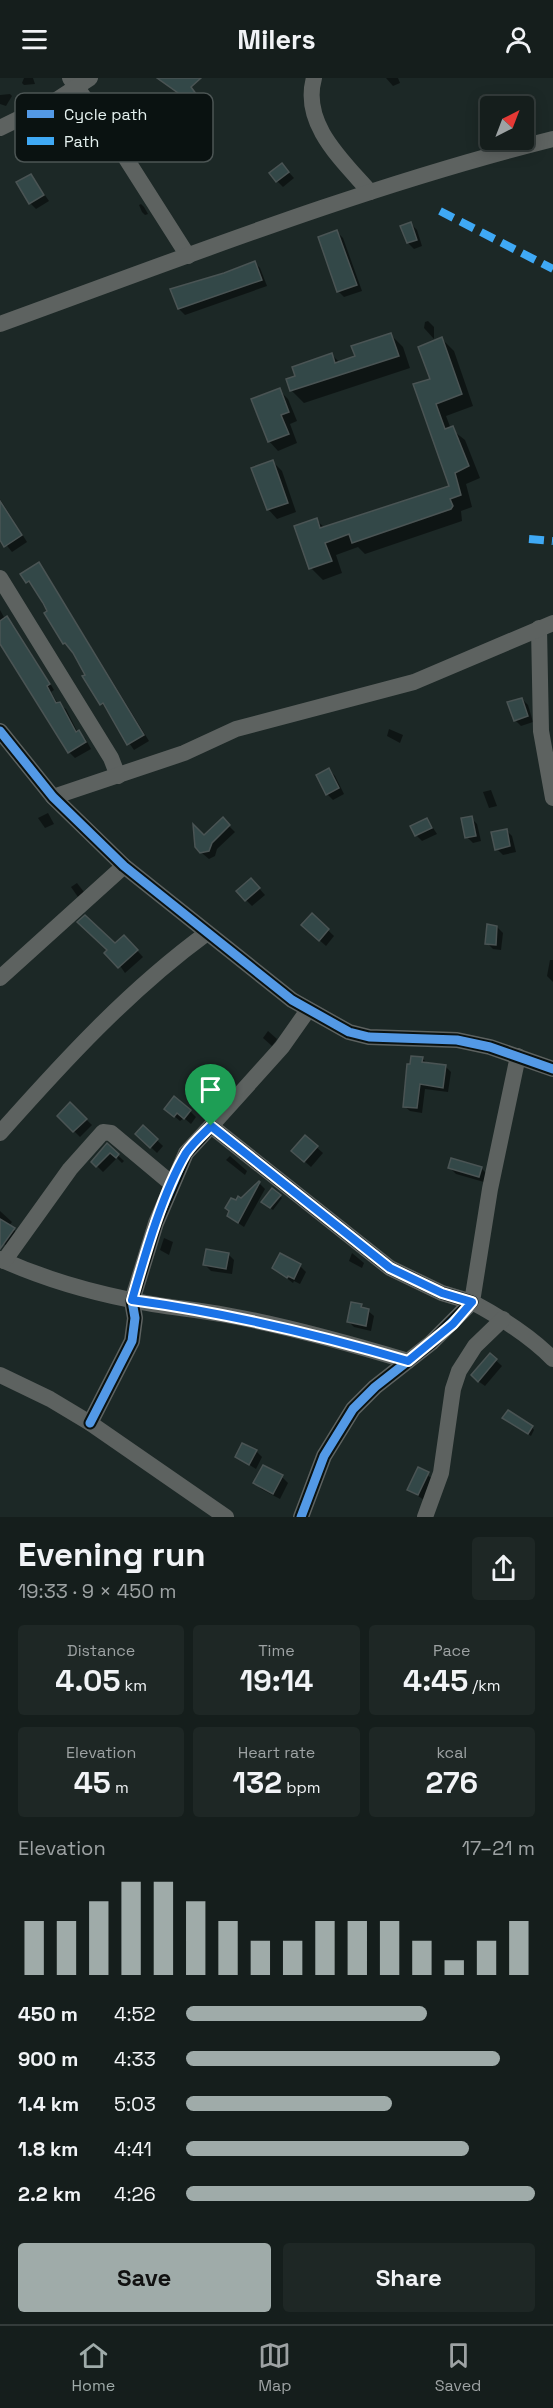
<!DOCTYPE html>
<html lang="en">
<head>
<meta charset="utf-8">
<style>
  body { margin:0; font-family:"Space Grotesk",sans-serif; background:#1e2725; color:#f1f3f6; height:100vh; display:flex; flex-direction:column; font-size:22px; white-space:nowrap }
  * { box-sizing:border-box; margin:0 }
  p { font-size:20px; color:#9da2a3 }
  .icon { flex:none; width:33px; height:33px; fill:none; stroke:currentColor; stroke-width:2; stroke-linecap:round; stroke-linejoin:round }
  .map { position:relative; height:1439px; overflow:hidden }
  .panel { display:flex; flex-direction:column; background:#151e1c; flex:1 }
  .panel>* { flex:none }
  .needle { width:39px; rotate:42deg }
  .buttons { position:absolute; left:480px; top:18px; display:grid; gap:12px }
  .buttons a { display:grid; place-items:center; width:54px; height:54px; border-radius:6px; background:#151e1c; box-shadow:0 3px 15px #0003,0 0 0 2px #343c3b; font-size:30px }
  .pin { position:absolute; display:grid; place-items:center; width:51px; height:51px; color:#fff; margin:-62px -26px; border-radius:50% 50% 50% 0; rotate:-45deg; box-shadow:0 0 6px #0007 }
  .pin .icon { rotate:45deg }
  .round { display:grid; place-items:center; flex:none; width:63px; height:63px; border-radius:6px; background:#1e2725 }
  .headline { display:flex; align-items:center; justify-content:space-between; height:102px; padding:0 18px }
  h1 { font-size:33px; font-weight:700; line-height:45px }
  .figures { display:grid; grid-template-columns:repeat(3,1fr); gap:9px; height:102px; padding:6px 18px }
  .figures div { display:grid; align-content:center; border-radius:6px; background:#1e2725; text-align:center }
  .figures b { font-size:30px; font-weight:700 }
  .figures small { font-size:16px; font-weight:400 }
  .figures p { font-size:16px }
  .chart { height:168px; padding:12px 18px }
  .chart p { display:flex; justify-content:space-between }
  .chart svg { width:100%; height:108px; margin-top:6px; stroke:#9faba9; stroke-width:6 }
  .button { display:flex; gap:12px; margin-top:auto; padding:12px 18px }
  .button a { flex:1; height:69px; border-radius:6px; background:#9faba9; color:#111; font-size:24px; font-weight:700; line-height:69px; text-align:center }
  .button a+a { background:#1e2725; color:#f1f3f6 }
  ul { padding:0 18px; list-style:none; font-size:20px }
  li { display:grid; grid-template-columns:96px 72px 1fr; align-items:center; height:45px }
  li i { height:15px; border-radius:8px; background:#9faba9 }
  header { display:flex; justify-content:space-between; align-items:center; height:78px; padding:0 18px; background:#151e1c; font-size:27px; font-weight:700 }
  .tabs { display:flex; justify-content:space-around; align-items:center; height:84px; border-top:2px solid #343c3b; background:#151e1c; font-size:16px; color:#9da2a3 }
  .tabs a { display:grid; justify-items:center; gap:3px }
  .tabs .active { color:#9faba9 }
  .map>svg:first-child { display:block }
</style>
</head>
<body>
<header><svg class="icon" aria-label="menu" viewBox="0 0 24 24"><path d="M4 6h16M4 12h16M4 18h16"/></svg>Milers<svg class="icon" aria-label="person" viewBox="0 0 24 24"><circle cx="12" cy="8" r="4"/><path d="M4 21q1-7 8-7t8 7"/></svg></header>
<div class="map">
<svg width="553" height="1439" viewBox="0 0 553 1439">
  <rect width="100%" height="100%" fill="#1c2826"/>
  <g fill="#0007">
    <path d="M 24,0 L 33,0 L 35,6 L 24,7 L 22,5 Z"/>
    <path d="M 386,0 L 398,0 L 400,5 L 393,8 Z"/>
    <path d="M 10,16 L 12,18 L 6,28 L 0,26 L 0,17 Z"/>
    <path d="M 282,87 L 294,100 L 283,109 L 277,103 Z"/>
    <path d="M 31,97 L 49,123 L 36,131 L 30,125 Z"/>
    <path d="M 141,126 L 144,129 L 148,136 L 145,137 L 142,134 L 139,127 Z"/>
    <path d="M 411,146 L 417,152 L 422,168 L 414,171 L 408,165 Z"/>
    <path d="M 337,154 L 343,160 L 362,213 L 344,219 L 338,213 Z"/>
    <path d="M 254,184 L 260,190 L 267,208 L 185,237 L 179,231 L 224,196 Z"/>
    <path d="M 428,243 L 434,249 L 434,261 L 424,250 L 425,244 Z"/>
    <path d="M 391,257 L 403,269 L 410,290 L 304,325 L 291,312 L 297,299 L 332,277 L 340,285 L 357,279 Z"/>
    <path d="M 442,261 L 454,273 L 473,328 L 446,338 L 451,351 L 465,362 L 480,400 L 466,406 L 472,429 L 461,433 L 462,443 L 365,476 L 358,469 L 336,477 L 342,495 L 323,502 L 311,490 L 316,442 L 325,450 L 451,408 L 415,307 L 432,302 Z"/>
    <path d="M 279,312 L 288,321 L 297,343 L 290,346 L 297,365 L 278,373 L 269,363 Z"/>
    <path d="M 272,383 L 282,393 L 296,434 L 277,441 L 268,431 Z"/>
    <path d="M 0,421 L 27,464 L 12,474 L 0,459 Z"/>
    <path d="M 38,486 L 44,492 L 149,663 L 134,672 L 84,599 L 87,597 L 71,571 L 64,565 L 34,510 L 22,497 Z"/>
    <path d="M 0,532 L 5,541 L 13,546 L 48,602 L 54,612 L 51,614 L 58,626 L 66,631 L 78,655 L 85,660 L 91,671 L 75,680 L 69,674 L 0,564 Z"/>
    <path d="M 522,621 L 528,627 L 533,644 L 521,648 L 515,642 Z"/>
    <path d="M 389,651 L 403,657 L 400,665 L 387,658 Z"/>
    <path d="M 329,692 L 335,698 L 344,716 L 333,722 L 327,716 Z"/>
    <path d="M 491,712 L 497,728 L 489,730 L 483,714 Z"/>
    <path d="M 48,735 L 54,746 L 45,750 L 38,740 Z"/>
    <path d="M 471,740 L 477,746 L 481,763 L 473,765 L 467,759 Z"/>
    <path d="M 427,741 L 437,756 L 422,763 L 416,757 Z"/>
    <path d="M 223,742 L 235,754 L 217,771 L 215,778 L 209,781 L 197,771 L 204,759 Z"/>
    <path d="M 506,752 L 512,758 L 516,774 L 503,777 L 497,771 Z"/>
    <path d="M 77,805 L 84,814 L 78,819 L 71,809 Z"/>
    <path d="M 257,808 L 265,817 L 252,828 L 246,822 Z"/>
    <path d="M 312,837 L 334,858 L 326,868 L 309,853 Z"/>
    <path d="M 497,849 L 503,855 L 501,872 L 493,871 L 487,865 Z"/>
    <path d="M 130,865 L 143,879 L 125,895 L 109,872 L 115,867 Z"/>
    <path d="M 550,882 L 553,882 L 553,904 L 547,898 Z"/>
    <path d="M 268,953 L 277,961 L 272,968 L 263,960 Z"/>
    <path d="M 422,980 L 428,986 L 446,989 L 451,994 L 448,1014 L 425,1011 L 422,1035 L 410,1033 L 404,1028 Z"/>
    <path d="M 70,1026 L 92,1047 L 80,1059 L 59,1038 Z"/>
    <path d="M 166,1031 L 190,1033 L 196,1039 L 191,1046 L 184,1040 L 180,1043 Z"/>
    <path d="M 143,1049 L 163,1068 L 157,1075 L 137,1056 Z"/>
    <path d="M 305,1059 L 323,1075 L 311,1089 L 293,1073 Z"/>
    <path d="M 107,1067 L 124,1083 L 122,1085 L 117,1080 L 103,1094 L 93,1084 Z"/>
    <path d="M 230,1078 L 247,1093 L 245,1097 L 226,1082 Z"/>
    <path d="M 450,1090 L 481,1090 L 487,1096 L 484,1104 L 456,1096 Z"/>
    <path d="M 259,1105 L 265,1111 L 244,1149 L 228,1138 L 236,1124 Z"/>
    <path d="M 273,1112 L 282,1120 L 273,1132 L 263,1124 Z"/>
    <path d="M 0,1133 L 12,1144 L 9,1148 L 20,1157 L 10,1170 L 0,1163 Z"/>
    <path d="M 164,1160 L 173,1164 L 169,1177 L 160,1172 Z"/>
    <path d="M 352,1175 L 364,1185 L 362,1190 L 349,1183 Z"/>
    <path d="M 228,1176 L 234,1182 L 232,1196 L 211,1193 L 205,1187 Z"/>
    <path d="M 300,1188 L 306,1194 L 300,1206 L 294,1203 L 293,1205 L 274,1190 Z"/>
    <path d="M 361,1227 L 374,1238 L 371,1253 L 354,1249 L 348,1243 Z"/>
    <path d="M 490,1277 L 502,1288 L 485,1308 L 478,1303 Z"/>
    <path d="M 507,1343 L 532,1349 L 534,1352 L 531,1358 Z"/>
    <path d="M 256,1373 L 262,1379 L 256,1391 L 237,1379 Z"/>
    <path d="M 419,1391 L 434,1402 L 424,1422 L 409,1412 Z"/>
    <path d="M 282,1399 L 288,1405 L 280,1421 L 261,1411 L 255,1405 Z"/>
  </g>
  <g fill="#334848" stroke="#4a5454" stroke-width="1.5">
    <path d="M 157,0 L 201,0 L 191,9 L 211,36 L 209,37 Z"/>
    <path d="M 282,85 L 289,94 L 276,104 L 269,95 Z"/>
    <path d="M 31,96 L 44,117 L 29,126 L 16,104 Z"/>
    <path d="M 411,144 L 417,162 L 407,165 L 400,148 Z"/>
    <path d="M 337,152 L 357,207 L 337,214 L 318,159 Z"/>
    <path d="M 255,183 L 262,202 L 178,231 L 170,211 L 224,195 Z"/>
    <path d="M 391,255 L 399,278 L 290,313 L 286,301 L 295,298 L 292,289 L 332,275 L 335,285 L 355,278 L 351,268 Z"/>
    <path d="M 442,259 L 462,316 L 436,326 L 445,351 L 453,348 L 469,388 L 455,395 L 461,417 L 450,421 L 453,428 L 451,431 L 352,465 L 349,456 L 325,465 L 332,483 L 309,491 L 294,448 L 317,440 L 320,450 L 449,408 L 413,306 L 430,301 L 418,269 Z"/>
    <path d="M 280,310 L 289,334 L 281,337 L 289,356 L 268,364 L 251,321 Z"/>
    <path d="M 273,382 L 288,425 L 267,432 L 251,390 Z"/>
    <path d="M 0,423 L 22,457 L 4,469 L 0,462 Z"/>
    <path d="M 39,484 L 144,657 L 127,667 L 103,625 L 100,627 L 82,598 L 85,597 L 73,575 L 65,565 L 63,566 L 44,535 L 47,533 L 43,525 L 29,503 L 26,505 L 20,496 Z"/>
    <path d="M 7,538 L 50,606 L 47,608 L 56,625 L 60,624 L 76,654 L 79,652 L 86,664 L 68,675 L 0,566 L 0,543 Z"/>
    <path d="M 522,620 L 528,638 L 514,643 L 507,624 Z"/>
    <path d="M 329,690 L 339,710 L 326,717 L 316,697 Z"/>
    <path d="M 472,738 L 476,758 L 465,760 L 461,740 Z"/>
    <path d="M 223,739 L 230,747 L 212,765 L 209,773 L 200,775 L 195,769 L 193,746 L 204,757 Z"/>
    <path d="M 427,740 L 432,750 L 415,758 L 410,748 Z"/>
    <path d="M 507,751 L 510,768 L 495,772 L 491,754 Z"/>
    <path d="M 251,800 L 260,810 L 245,823 L 236,813 Z"/>
    <path d="M 312,835 L 329,851 L 319,863 L 301,847 Z"/>
    <path d="M 85,837 L 115,865 L 124,857 L 138,872 L 118,890 L 104,875 L 107,872 L 77,844 Z"/>
    <path d="M 487,846 L 497,848 L 496,867 L 485,866 Z"/>
    <path d="M 411,978 L 423,979 L 422,984 L 446,987 L 443,1010 L 420,1006 L 417,1030 L 403,1029 L 407,986 L 410,986 Z"/>
    <path d="M 174,1018 L 191,1032 L 184,1041 L 177,1035 L 174,1039 L 164,1031 Z"/>
    <path d="M 70,1024 L 87,1041 L 73,1054 L 57,1038 Z"/>
    <path d="M 143,1047 L 158,1061 L 150,1070 L 135,1056 Z"/>
    <path d="M 305,1057 L 318,1068 L 304,1084 L 291,1073 Z"/>
    <path d="M 107,1065 L 119,1076 L 116,1080 L 110,1075 L 96,1089 L 91,1084 Z"/>
    <path d="M 451,1080 L 482,1089 L 479,1099 L 448,1090 Z"/>
    <path d="M 259,1103 L 260,1104 L 238,1145 L 227,1138 L 229,1133 L 225,1130 L 231,1120 L 236,1122 L 238,1118 L 241,1120 Z"/>
    <path d="M 272,1110 L 281,1117 L 270,1130 L 261,1124 Z"/>
    <path d="M 0,1141 L 15,1150 L 0,1171 Z"/>
    <path d="M 206,1171 L 229,1175 L 226,1191 L 203,1187 Z"/>
    <path d="M 280,1175 L 301,1186 L 294,1201 L 288,1198 L 287,1200 L 272,1190 Z"/>
    <path d="M 351,1224 L 362,1226 L 361,1229 L 369,1231 L 366,1248 L 347,1244 Z"/>
    <path d="M 490,1275 L 497,1281 L 478,1304 L 471,1297 Z"/>
    <path d="M 508,1332 L 533,1348 L 528,1356 L 502,1340 Z"/>
    <path d="M 242,1365 L 257,1372 L 249,1387 L 235,1379 Z"/>
    <path d="M 263,1387 L 283,1397 L 273,1416 L 253,1405 Z"/>
    <path d="M 418,1389 L 429,1394 L 418,1417 L 407,1412 Z"/>
  </g>
  <g fill="none" stroke-linecap="round" stroke-linejoin="round">
    <g stroke="#5d6260" stroke-width="16">
      <path d="M 70,0 L 113,60 L 188,178"/>
      <path d="M 314,0 C 301,46 343,83 370,114"/>
      <path d="M 0,50 L 55,23 L 90,0"/>
      <path d="M 0,246 C 182,180 365,108 553,61"/>
      <path d="M 0,500 L 111,680 L 118,698"/>
      <path d="M 539,550 L 541,653 L 553,720"/>
      <path d="M 0,653 L 53,719 L 124,788 L 292,922 L 349,954 L 369,959 L 457,962 L 490,969 L 553,991"/>
      <path d="M 53,719 L 184,675 L 236,651 L 414,604 L 553,545"/>
      <path d="M 0,900 L 124,788"/>
      <path d="M 518,978 L 490,1111 L 472,1224 C 502,1240 529,1257 553,1281"/>
      <path d="M 211,1048 L 282,969 L 308,932"/>
      <path d="M 0,1055 C 64,983 129,912 207,855"/>
      <path d="M 0,1181 C 42,1200 86,1213 131,1222 C 162,1229 194,1231 226,1237 C 287,1248 348,1265 408,1283"/>
      <path d="M 4,1183 L 70,1091 L 103,1054 L 111,1055 L 172,1106"/>
      <path d="M 0,1297 L 50,1321 L 90,1345 L 226,1439"/>
      <path d="M 90,1345 L 132,1263 L 135,1240 L 132,1223 L 156,1145 L 186,1075 L 211,1048 L 390,1190 L 442,1215 L 472,1224 L 431,1265 L 375,1309 L 353,1331 L 324,1378 L 301,1439"/>
      <path d="M 425,1439 L 441,1395 L 453,1311 L 459,1293 L 475,1268 L 503,1241"/>
    </g>
    <g stroke="#3fa9f5" stroke-width="8" stroke-dasharray="15 8" stroke-linecap="butt">
      <path d="M 440,133 L 553,191"/>
      <path d="M 529,461 L 553,463"/>
    </g>
    <g stroke="#0a1211" stroke-width="13">
      <g id="cycleway">
        <path d="M 0,653 L 53,719 L 124,788 L 292,922 L 349,954 L 369,959 L 457,962 L 490,969 L 553,991"/>
        <path d="M 90,1345 L 132,1263 L 135,1240 L 132,1223 L 156,1145 L 186,1075 L 211,1048 L 390,1190 L 442,1215 L 472,1224 L 431,1265 L 375,1309 L 353,1331 L 324,1378 L 301,1439"/>
      </g>
    </g>
    <use href="#cycleway" stroke="#5399e6" stroke-width="9"/>
  </g>
  <g fill="none" stroke-linecap="round" stroke-linejoin="round">
    <g stroke="#fff" stroke-width="12">
      <path id="route" d="M 211,1048 L 390,1190 L 442,1215 L 472,1224 L 453,1246 L 408,1283 C 317,1256 226,1235 132,1222 C 145,1177 162,1116 186,1075 C 193,1065 202,1057 211,1048 Z"/>
    </g>
    <use href="#route" stroke="#1a73e8" stroke-width="8"/>
  </g>
  <rect x="15" y="15" width="198" height="69" rx="9" fill="#0a1211" stroke="#4c5554" stroke-width="1.5"/>
  <rect x="27" y="32" width="27" height="8" fill="#5399e6"/>
  <rect x="27" y="59" width="27" height="8" fill="#3fa9f5"/>
  <g font-size="16" fill="#e5f1ef">
    <text x="64" y="42">Cycle path</text>
    <text x="64" y="69">Path</text>
  </g>
</svg>
<div class="buttons">
<a><svg class="needle" viewBox="-14 -14 28 28"><path d="M0-13l5 13h-10z" fill="#e53935"/><path d="M0 13l5-13h-10z" fill="#9da2a3"/></svg></a>
</div>
<div class="pin" style="left:211px;top:1048px;background:#1e9e55"><svg class="icon" aria-label="arrive" viewBox="0 0 24 24"><path d="M6 21V4h12l-3 4 3 4H6"/></svg></div>
</div>
<section class="panel">
<div class="headline"><div><h1>Evening run</h1><p>19:33 · 9 × 450 m</p></div><a class="round"><svg class="icon" aria-label="share" viewBox="0 0 24 24"><path d="M12 15V3M7 8l5-5 5 5M5 13v7h14v-7"/></svg></a></div>
<div class="figures">
<div><p>Distance</p><b>4.05<small> km</small></b></div>
<div><p>Time</p><b>19:14</b></div>
<div><p>Pace</p><b>4:45<small> /km</small></b></div>
</div>
<div class="figures">
<div><p>Elevation</p><b>45<small> m</small></b></div>
<div><p>Heart rate</p><b>132<small> bpm</small></b></div>
<div><p>kcal</p><b>276</b></div>
</div>
<div class="chart"><p><span>Elevation</span>17–21 m</p>
<svg viewBox="0 0 160 44" preserveAspectRatio="none"><path d="M5 44V22M15 44V22M25 44V14M35 44V6M45 44V6M55 44V14M65 44V22M75 44V30M85 44V30M95 44V22M105 44V22M115 44V22M125 44V30M135 44V38M145 44V30M155 44V22"/></svg>
</div>
<ul>
<li><b>450 m</b>4:52<i style="width:69%"></i></li>
<li><b>900 m</b>4:33<i style="width:90%"></i></li>
<li><b>1.4 km</b>5:03<i style="width:59%"></i></li>
<li><b>1.8 km</b>4:41<i style="width:81%"></i></li>
<li><b>2.2 km</b>4:26<i style="width:100%"></i></li>
</ul>
<div class="button"><a>Save</a><a>Share</a></div>
</section>
<nav class="tabs">
<a class="active"><svg class="icon" aria-label="home" viewBox="0 0 24 24"><path d="M3 11l9-7 9 7M6 9v11h12V9"/></svg>Home</a>
<a><svg class="icon" aria-label="map" viewBox="0 0 24 24"><path d="M3 6l6-2 6 2 6-2v14l-6 2-6-2-6 2zM9 4v14M15 6v14"/></svg>Map</a>
<a><svg class="icon" aria-label="saved" viewBox="0 0 24 24"><path d="M7 4h10v16l-5-4-5 4z"/></svg>Saved</a>
</nav>
</body>
</html>
